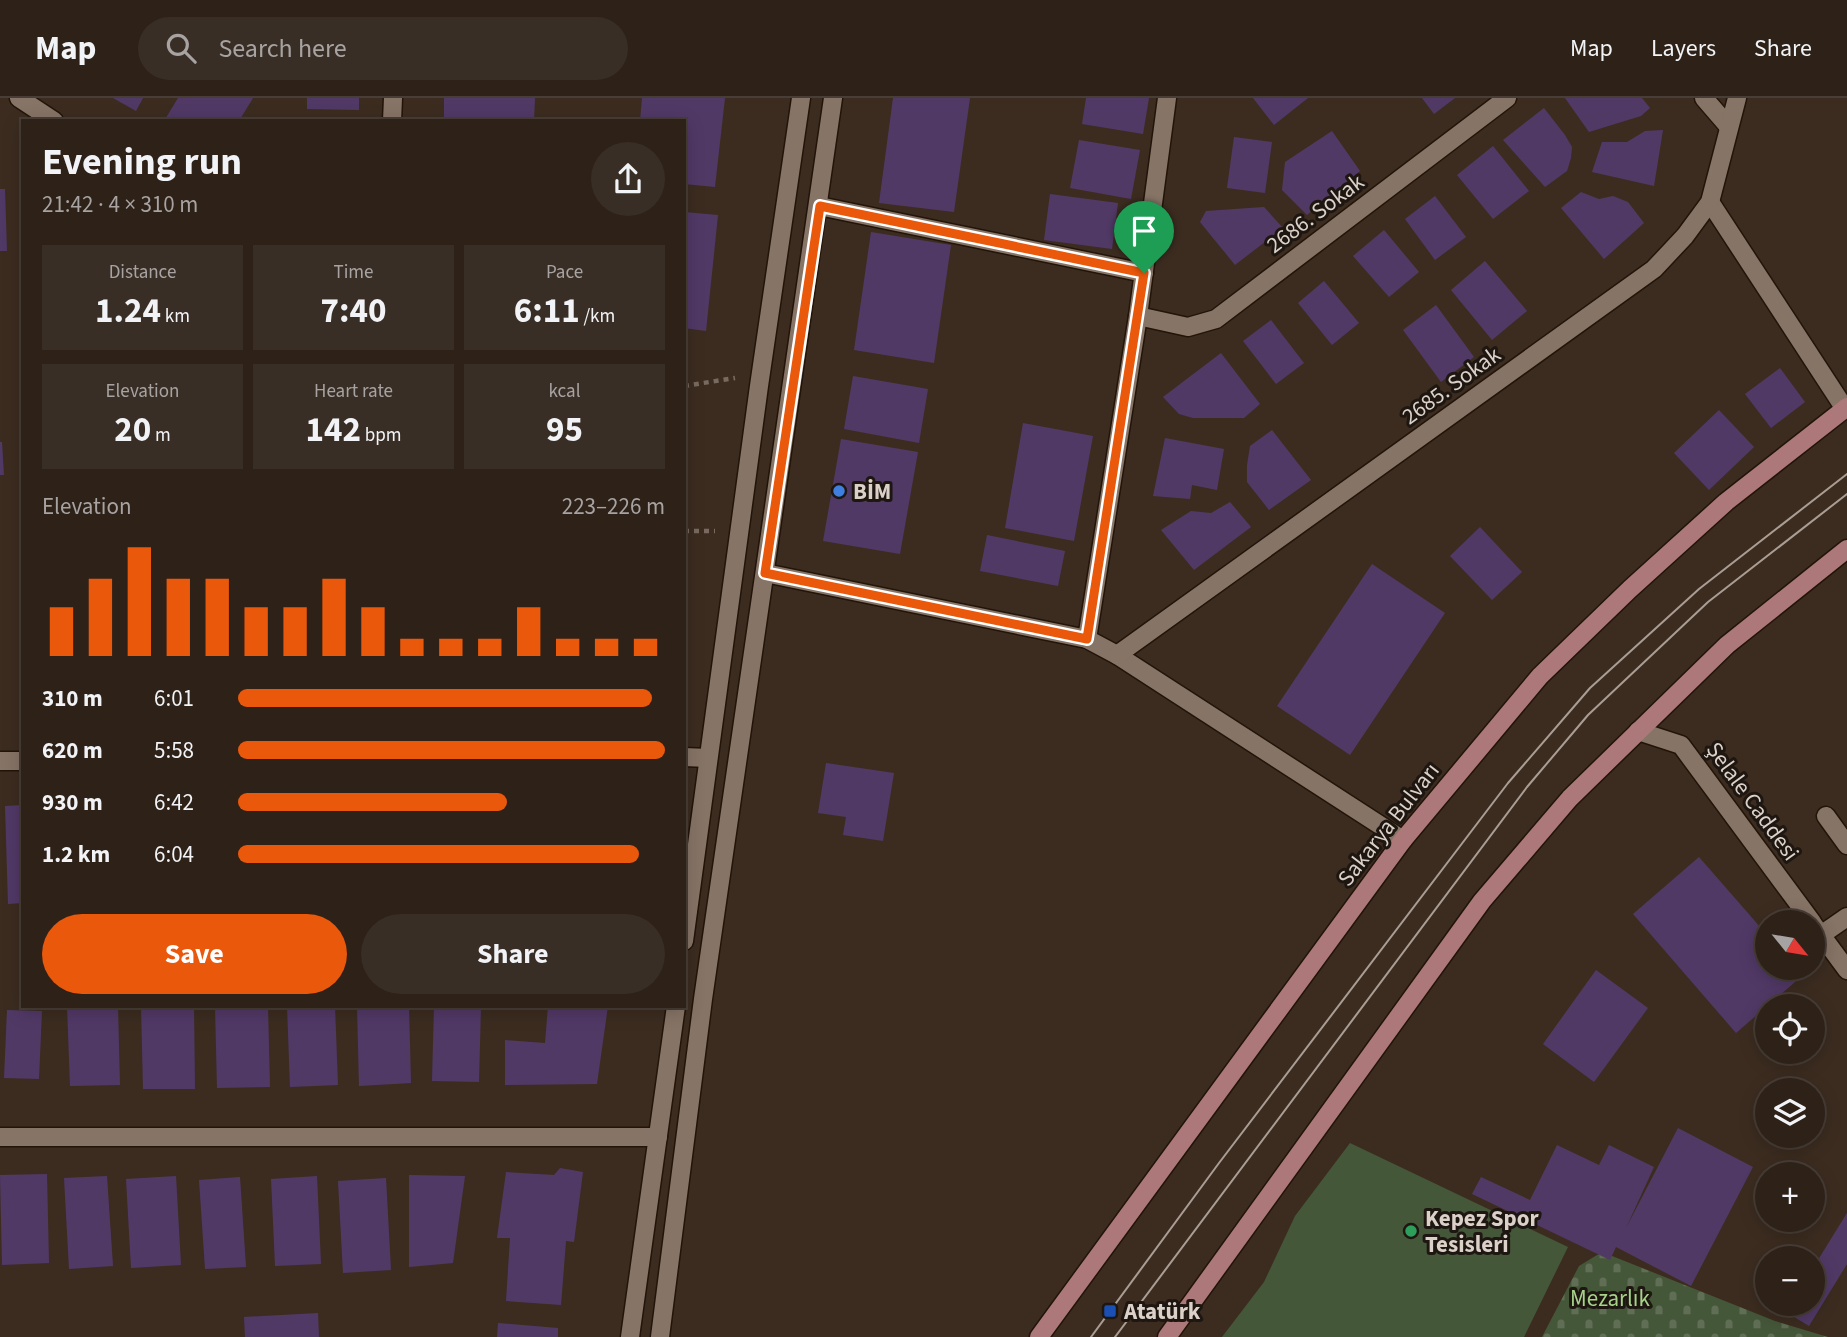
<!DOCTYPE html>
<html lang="en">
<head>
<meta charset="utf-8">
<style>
  body { margin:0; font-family:"Source Sans 3",sans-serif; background:#392e25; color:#f1f3f6; height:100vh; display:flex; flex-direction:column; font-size:26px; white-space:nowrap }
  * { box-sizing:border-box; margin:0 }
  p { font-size:23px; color:#a7a3a2 }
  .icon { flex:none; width:38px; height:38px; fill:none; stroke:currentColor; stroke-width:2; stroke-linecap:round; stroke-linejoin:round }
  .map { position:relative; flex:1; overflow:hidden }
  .panel { position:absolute; left:21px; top:21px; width:665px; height:889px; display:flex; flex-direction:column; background:#2d2118; border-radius:0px; box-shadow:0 4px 18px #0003,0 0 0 2px #483e37 }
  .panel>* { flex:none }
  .needle { width:46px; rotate:120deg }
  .fabs { position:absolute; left:1755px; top:812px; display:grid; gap:14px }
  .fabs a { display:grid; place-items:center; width:70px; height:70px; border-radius:50%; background:#2d2118; box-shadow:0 4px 18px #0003,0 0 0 2px #483e37; font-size:35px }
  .pin { position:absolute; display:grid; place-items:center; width:60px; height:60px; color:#fff; margin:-72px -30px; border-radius:50% 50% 50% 0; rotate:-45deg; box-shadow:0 0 7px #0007 }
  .pin .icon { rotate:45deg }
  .round { display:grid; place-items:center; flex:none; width:74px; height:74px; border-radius:37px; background:#392e25 }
  .head { display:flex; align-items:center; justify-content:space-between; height:119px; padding:0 21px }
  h1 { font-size:38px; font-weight:700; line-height:52px }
  .figures { display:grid; grid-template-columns:repeat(3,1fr); gap:10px; height:119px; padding:7px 21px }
  .figures div { display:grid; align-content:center; border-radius:0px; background:#392e25; text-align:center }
  .figures b { font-size:35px; font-weight:700 }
  .figures small { font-size:19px; font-weight:400 }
  .figures p { font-size:19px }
  .chart { height:196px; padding:14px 21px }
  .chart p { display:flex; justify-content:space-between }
  .chart svg { width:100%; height:126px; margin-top:7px; stroke:#ea580c; stroke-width:6 }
  .action { display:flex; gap:14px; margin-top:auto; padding:14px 21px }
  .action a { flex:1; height:80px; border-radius:42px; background:#ea580c; color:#fff; font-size:28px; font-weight:700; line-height:80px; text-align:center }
  .action a+a { background:#392e25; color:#f1f3f6 }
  ul { padding:0 21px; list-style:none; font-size:23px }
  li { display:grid; grid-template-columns:112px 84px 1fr; align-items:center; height:52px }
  li i { height:18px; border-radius:9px; background:#ea580c }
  header { display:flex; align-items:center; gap:42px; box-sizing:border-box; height:98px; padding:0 35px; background:#2d2118; border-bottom:2px solid #483e37 }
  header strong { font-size:33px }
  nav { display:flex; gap:38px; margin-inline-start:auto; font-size:24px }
  .search { width:490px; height:63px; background:#392e25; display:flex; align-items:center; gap:18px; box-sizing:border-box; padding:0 24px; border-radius:38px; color:#a7a3a2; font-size:26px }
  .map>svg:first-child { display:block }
</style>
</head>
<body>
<header>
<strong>Map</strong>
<div class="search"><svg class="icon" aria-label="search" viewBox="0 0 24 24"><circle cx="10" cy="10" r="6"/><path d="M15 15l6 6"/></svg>Search here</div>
<nav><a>Map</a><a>Layers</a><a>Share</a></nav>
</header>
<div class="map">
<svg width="1847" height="1239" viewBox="0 0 1847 1239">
  <defs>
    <pattern id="cemetery-stones" width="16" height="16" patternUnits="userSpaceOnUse" patternTransform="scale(1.75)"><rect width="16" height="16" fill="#455739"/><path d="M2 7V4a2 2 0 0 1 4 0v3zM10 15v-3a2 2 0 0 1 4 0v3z" fill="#5f6e54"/></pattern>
  </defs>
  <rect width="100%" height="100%" fill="#3c2c20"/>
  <path fill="url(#cemetery-stones)" d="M 1602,1154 L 1775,1223 L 1828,1239 L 1542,1239 L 1579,1168 Z"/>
  <path fill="#455739" d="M 1350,1045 L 1568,1149 L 1524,1239 L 1222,1239 L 1264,1184 L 1295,1118 Z"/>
  <g fill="#513966">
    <path d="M 113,0 L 143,0 L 136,13 Z"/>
    <path d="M 178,0 L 253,0 L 239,23 L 164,23 Z"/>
    <path d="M 307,0 L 359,0 L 359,12 L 307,11 Z"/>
    <path d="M 444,0 L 535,0 L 534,23 L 444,23 Z"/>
    <path d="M 642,0 L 725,0 L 715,89 L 684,86 L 684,23 L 640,23 Z"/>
    <path d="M 893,0 L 970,0 L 954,114 L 879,105 Z"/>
    <path d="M 1086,0 L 1149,0 L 1143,36 L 1082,26 Z"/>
    <path d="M 1253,0 L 1308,0 L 1274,27 Z"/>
    <path d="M 1422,0 L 1455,0 L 1434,16 Z"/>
    <path d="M 1565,0 L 1642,0 L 1650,10 L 1641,18 L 1589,34 Z"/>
    <path d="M 1544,10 L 1565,37 L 1572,49 L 1571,60 L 1567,73 L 1545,89 L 1503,42 Z"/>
    <path d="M 1663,32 L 1654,88 L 1592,74 L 1602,44 L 1627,44 L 1645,33 Z"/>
    <path d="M 1332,33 L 1360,73 L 1307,117 L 1282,92 L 1285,64 Z"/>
    <path d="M 1234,39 L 1272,44 L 1265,95 L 1227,90 Z"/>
    <path d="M 1079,42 L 1140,52 L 1131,101 L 1070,90 Z"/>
    <path d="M 1493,48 L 1529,93 L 1493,121 L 1457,77 Z"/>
    <path d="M 0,91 L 5,91 L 7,153 L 0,153 Z"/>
    <path d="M 1581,94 L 1599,101 L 1613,98 L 1628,104 L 1644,125 L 1604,161 L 1561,110 Z"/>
    <path d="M 1050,96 L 1118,105 L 1112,151 L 1044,142 Z"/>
    <path d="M 1435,98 L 1466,139 L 1435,162 L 1405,121 Z"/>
    <path d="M 1264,109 L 1283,130 L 1235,167 L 1200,124 L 1206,113 Z"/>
    <path d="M 684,114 L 718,117 L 706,233 L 684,230 Z"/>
    <path d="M 1384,132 L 1419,174 L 1389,199 L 1353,158 Z"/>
    <path d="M 871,134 L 951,147 L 934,265 L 854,252 Z"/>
    <path d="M 1485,163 L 1527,213 L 1492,242 L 1451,192 Z"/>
    <path d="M 1324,183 L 1359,225 L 1332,247 L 1298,205 Z"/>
    <path d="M 1436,207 L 1474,259 L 1441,284 L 1403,232 Z"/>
    <path d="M 1271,222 L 1304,265 L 1276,286 L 1243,243 Z"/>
    <path d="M 1221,255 L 1260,306 L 1244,320 L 1193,320 L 1179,316 L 1163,299 Z"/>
    <path d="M 1780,270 L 1805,304 L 1771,330 L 1745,296 Z"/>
    <path d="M 853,278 L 928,291 L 919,345 L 844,331 Z"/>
    <path d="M 1719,312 L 1754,349 L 1709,392 L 1674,355 Z"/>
    <path d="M 1023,325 L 1093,338 L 1074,443 L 1005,430 Z"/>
    <path d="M 1272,332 L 1311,382 L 1269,412 L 1247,384 L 1247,367 L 1250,348 Z"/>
    <path d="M 1165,340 L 1224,351 L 1217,392 L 1192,387 L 1190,401 L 1153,398 Z"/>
    <path d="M 841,341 L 918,354 L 900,456 L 823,443 Z"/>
    <path d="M 0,344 L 2,344 L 4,377 L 0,377 Z"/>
    <path d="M 1230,404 L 1251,429 L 1194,472 L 1161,432 L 1191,413 L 1211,415 Z"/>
    <path d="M 1480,429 L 1522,474 L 1492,502 L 1450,458 Z"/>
    <path d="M 987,437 L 1065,453 L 1058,488 L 980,473 Z"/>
    <path d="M 1372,466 L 1445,515 L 1350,657 L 1277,608 Z"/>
    <path d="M 826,665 L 894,675 L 883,743 L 843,737 L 846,719 L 818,715 Z"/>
    <path d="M 23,707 L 23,805 L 8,806 L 5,708 Z"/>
    <path d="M 1699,759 L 1768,838 L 1768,870 L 1795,870 L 1802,878 L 1736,935 L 1633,816 Z"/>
    <path d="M 1596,872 L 1648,910 L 1594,984 L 1543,946 Z"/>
    <path d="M 67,908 L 118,908 L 120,987 L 70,988 Z"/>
    <path d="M 141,908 L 194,908 L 195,991 L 143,991 Z"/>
    <path d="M 215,908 L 268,908 L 270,989 L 217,990 Z"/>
    <path d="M 287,908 L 335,908 L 338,987 L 290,989 Z"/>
    <path d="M 357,908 L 409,908 L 411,985 L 359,988 Z"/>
    <path d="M 434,908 L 481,908 L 479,984 L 432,983 Z"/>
    <path d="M 548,908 L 608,908 L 597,986 L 505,987 L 505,942 L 545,945 Z"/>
    <path d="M 7,912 L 42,913 L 39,981 L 4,980 Z"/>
    <path d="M 1678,1030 L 1753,1069 L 1691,1188 L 1616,1149 L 1610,1162 L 1472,1096 L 1481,1079 L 1530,1102 L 1557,1047 L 1599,1067 L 1609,1047 L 1654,1069 L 1626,1130 Z"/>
    <path d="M 560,1070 L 583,1074 L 574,1144 L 566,1143 L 561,1207 L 506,1203 L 510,1140 L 497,1140 L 506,1074 L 554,1077 Z"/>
    <path d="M 47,1076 L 49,1165 L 2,1167 L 0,1077 Z"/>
    <path d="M 409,1077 L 465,1078 L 453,1165 L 409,1169 Z"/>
    <path d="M 107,1078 L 113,1168 L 69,1171 L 64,1080 Z"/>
    <path d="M 176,1078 L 181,1167 L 131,1170 L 126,1081 Z"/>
    <path d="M 317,1078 L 321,1166 L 275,1168 L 271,1081 Z"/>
    <path d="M 240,1079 L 246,1169 L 205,1171 L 199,1082 Z"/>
    <path d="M 386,1080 L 391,1172 L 343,1175 L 338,1083 Z"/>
    <path d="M 1847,1115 L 1847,1166 L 1809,1228 L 1786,1214 L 1791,1206 L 1813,1206 L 1813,1170 Z"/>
    <path d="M 318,1215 L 319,1239 L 245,1239 L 244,1219 Z"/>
    <path d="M 498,1225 L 558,1230 L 558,1239 L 497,1239 Z"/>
  </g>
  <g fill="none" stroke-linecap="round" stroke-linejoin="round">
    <g stroke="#221409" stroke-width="21">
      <g id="minor">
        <path d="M 19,0 L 54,23"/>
        <path d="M 1704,0 L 1729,29"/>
        <path d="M 392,23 L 393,0"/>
        <path d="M 1710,104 L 1845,311"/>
        <path d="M 819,108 L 1144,175"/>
        <path d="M 1138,218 L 1188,229 L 1216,221 L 1507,0"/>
        <path d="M 765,475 L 1087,541 L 1117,557 L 1403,742"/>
        <path d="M 1087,541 L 1138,218 L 1167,0"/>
        <path d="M 1117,557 L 1654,171 L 1685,138 L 1710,104 L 1737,0"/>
        <path d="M 1638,633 L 1681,647 L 1812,824"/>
        <path d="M 684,659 L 708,660"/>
        <path d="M 0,663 L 23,663"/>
        <path d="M 1826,718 L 1847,747"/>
        <path d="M 1813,826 L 1847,872"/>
        <path d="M 1821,837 L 1847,819"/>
        <path d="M 684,843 L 759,288 L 801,0"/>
        <path d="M 0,1039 L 658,1039"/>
        <path d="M 630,1239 L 676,908"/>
        <path d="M 660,1239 L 703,901 L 833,0"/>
      </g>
    </g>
    <g stroke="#221409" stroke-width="21">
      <g id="major">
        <path d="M 1039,1239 L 1403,742 L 1540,578 L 1630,491 L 1726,404 L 1847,309"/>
        <path d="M 1167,1239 L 1482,803 L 1570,700 L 1727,547 L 1847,451"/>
      </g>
    </g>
    <g stroke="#786a5f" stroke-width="4.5" stroke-dasharray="5 5" stroke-linecap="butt">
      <path d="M 684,288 L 735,280"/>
      <path d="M 684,433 L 715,433"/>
    </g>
    <use href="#minor" stroke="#867466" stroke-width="18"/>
    <use href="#major" stroke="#ac7879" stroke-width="18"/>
    <g stroke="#a99d94" stroke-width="2">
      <path d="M 1091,1239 L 1219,1065 L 1508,685 L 1590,590 L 1699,491 L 1847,376"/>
      <path d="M 1115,1239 L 1527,689 L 1588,617 L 1708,504 L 1847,396"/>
    </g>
  </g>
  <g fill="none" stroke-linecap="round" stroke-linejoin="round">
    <g stroke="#fff" stroke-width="14">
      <path id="route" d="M 820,108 L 1144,175 L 1087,541 L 765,475 Z"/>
    </g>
    <use href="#route" stroke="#ea580c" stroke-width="9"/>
  </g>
  <circle fill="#3f7fe0" stroke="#1d1611" stroke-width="2.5" cx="839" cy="393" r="7"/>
  <circle fill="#2e9e5b" stroke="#1d1611" stroke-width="2.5" cx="1411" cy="1133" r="7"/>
  <rect fill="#1a4fb4" stroke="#1d1611" stroke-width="2.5" x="1103" y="1206" width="14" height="14" rx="3.5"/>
  <g text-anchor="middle" stroke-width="6" stroke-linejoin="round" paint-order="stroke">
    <g font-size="23" fill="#dbd1c9" stroke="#1d1611">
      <text transform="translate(1315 115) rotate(-37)" y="8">2686. Sokak</text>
      <text transform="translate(1451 287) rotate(-36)" y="8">2685. Sokak</text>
      <text transform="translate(1753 703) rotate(54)" y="8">Şelale Caddesi</text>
      <text transform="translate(1388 726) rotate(-52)" y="8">Sakarya Bulvarı</text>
    </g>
    <g font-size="23" font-weight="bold" fill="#dbd1c9" stroke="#1d1611" text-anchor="start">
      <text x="853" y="401">BİM</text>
      <text x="1425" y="1128">Kepez Spor<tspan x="1425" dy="26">Tesisleri</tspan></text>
      <text x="1124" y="1221">Atatürk</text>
    </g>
    <g font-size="23" fill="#a6d389" stroke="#1d1611">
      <text x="1610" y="1208">Mezarlık</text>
    </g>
  </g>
</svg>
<div class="fabs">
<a><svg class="needle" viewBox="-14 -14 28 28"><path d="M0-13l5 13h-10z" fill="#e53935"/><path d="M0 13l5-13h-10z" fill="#a7a3a2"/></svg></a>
<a><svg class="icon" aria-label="locate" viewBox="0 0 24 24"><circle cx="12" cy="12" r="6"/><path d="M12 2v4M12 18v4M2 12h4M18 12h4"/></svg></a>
<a><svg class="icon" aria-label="layers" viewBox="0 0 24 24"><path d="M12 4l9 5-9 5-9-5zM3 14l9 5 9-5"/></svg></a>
<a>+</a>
<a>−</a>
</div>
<div class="pin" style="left:1144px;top:175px;background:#1e9e55"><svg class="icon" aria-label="arrive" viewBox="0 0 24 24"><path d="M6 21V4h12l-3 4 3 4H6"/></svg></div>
<section class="panel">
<div class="head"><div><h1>Evening run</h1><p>21:42 · 4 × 310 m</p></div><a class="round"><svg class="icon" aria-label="share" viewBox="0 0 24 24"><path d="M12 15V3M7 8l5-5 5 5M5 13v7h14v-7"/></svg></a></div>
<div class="figures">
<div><p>Distance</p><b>1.24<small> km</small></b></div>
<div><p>Time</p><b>7:40</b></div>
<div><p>Pace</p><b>6:11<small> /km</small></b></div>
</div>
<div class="figures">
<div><p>Elevation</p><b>20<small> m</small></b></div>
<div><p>Heart rate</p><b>142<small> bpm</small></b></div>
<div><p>kcal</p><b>95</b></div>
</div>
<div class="chart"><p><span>Elevation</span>223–226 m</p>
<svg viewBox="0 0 160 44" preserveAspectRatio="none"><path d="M5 44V27M15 44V17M25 44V6M35 44V17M45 44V17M55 44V27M65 44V27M75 44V17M85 44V27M95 44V38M105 44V38M115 44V38M125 44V27M135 44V38M145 44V38M155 44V38"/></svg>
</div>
<ul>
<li><b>310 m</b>6:01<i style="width:97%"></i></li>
<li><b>620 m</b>5:58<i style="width:100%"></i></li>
<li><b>930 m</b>6:42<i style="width:63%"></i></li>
<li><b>1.2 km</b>6:04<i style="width:94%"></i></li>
</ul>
<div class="action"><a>Save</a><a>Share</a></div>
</section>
</div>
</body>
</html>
